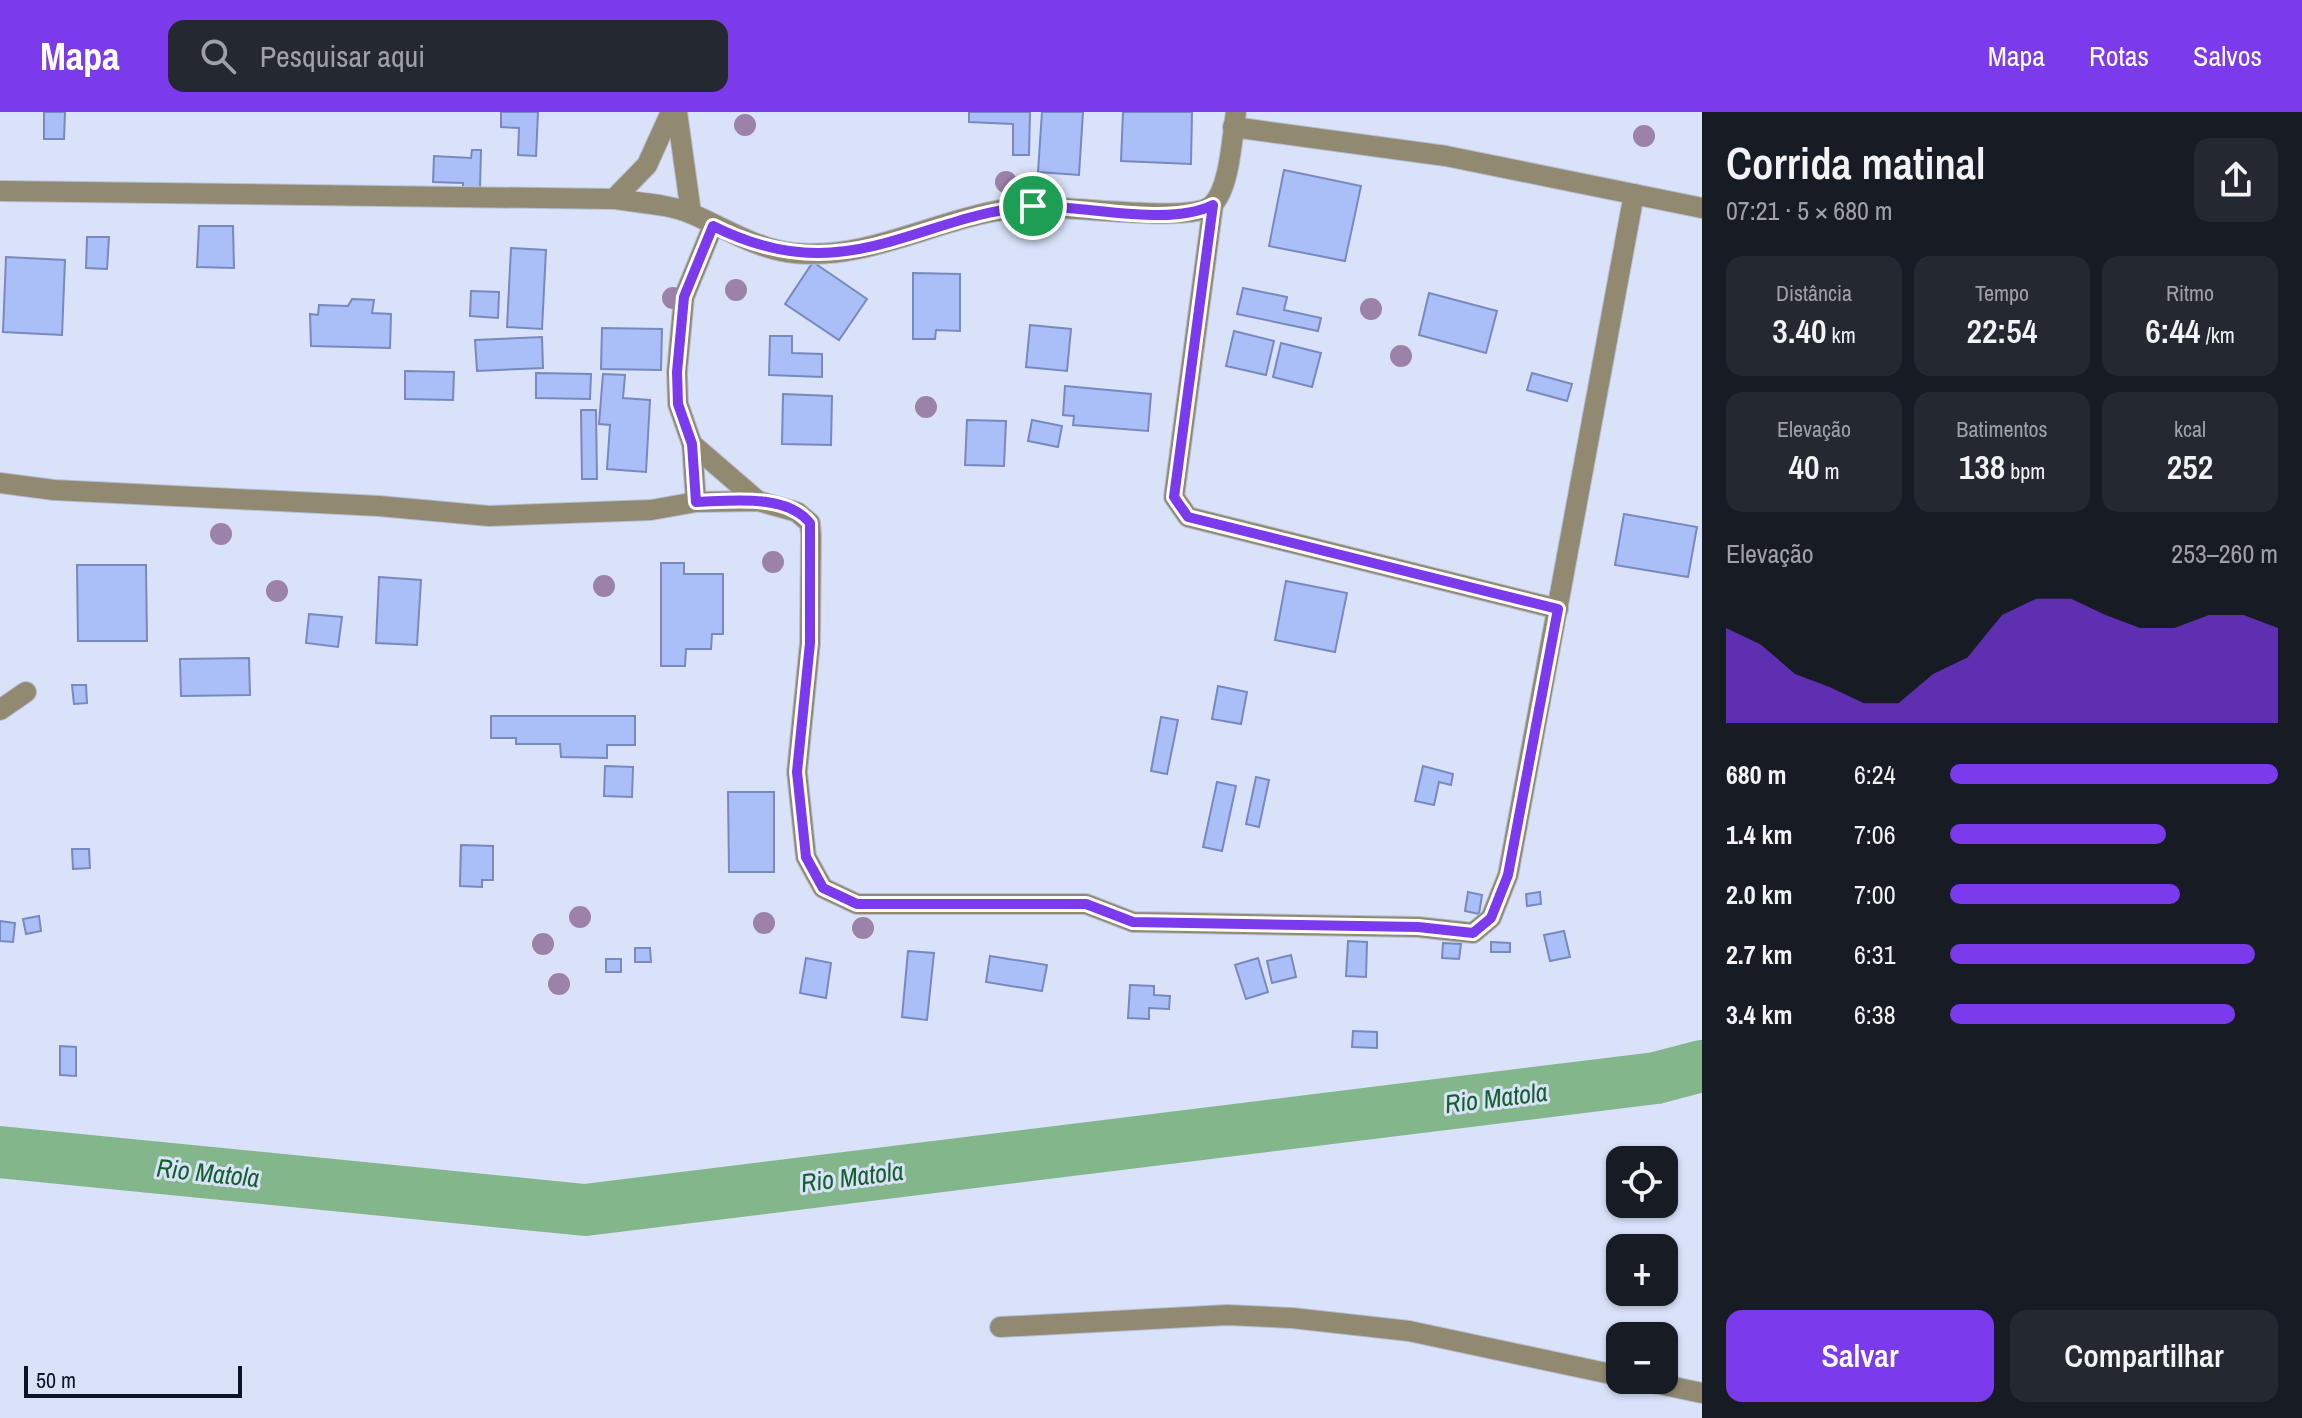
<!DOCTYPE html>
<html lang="pt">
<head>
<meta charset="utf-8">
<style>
  body { margin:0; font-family:"Archivo Narrow",sans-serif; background:#242831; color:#f1f3f6; height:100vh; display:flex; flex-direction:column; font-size:30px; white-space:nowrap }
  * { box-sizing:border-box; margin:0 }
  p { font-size:26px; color:#9ea1a6 }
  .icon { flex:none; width:44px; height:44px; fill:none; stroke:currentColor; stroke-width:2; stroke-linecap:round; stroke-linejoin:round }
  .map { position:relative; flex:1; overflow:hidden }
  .side { display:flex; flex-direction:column; background:#171b24; width:600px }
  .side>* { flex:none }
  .tools { position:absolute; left:1606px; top:1034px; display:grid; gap:16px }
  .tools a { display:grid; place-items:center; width:72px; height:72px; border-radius:16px; background:#171b24; box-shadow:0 2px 6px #0004; font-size:40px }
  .scale { position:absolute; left:24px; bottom:20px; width:218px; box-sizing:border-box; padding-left:8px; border:4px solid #0c1326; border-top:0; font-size:22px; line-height:28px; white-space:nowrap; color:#0c1326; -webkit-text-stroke:6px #d9e2f9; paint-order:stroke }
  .pin { position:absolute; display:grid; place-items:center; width:68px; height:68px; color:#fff; margin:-34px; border:4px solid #fff; border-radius:50%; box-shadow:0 2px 8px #0007 }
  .round { display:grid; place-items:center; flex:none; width:84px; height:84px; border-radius:16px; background:#242831 }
  .summary { display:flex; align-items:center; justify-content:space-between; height:136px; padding:0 24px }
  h1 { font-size:44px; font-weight:600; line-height:60px }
  .metrics { display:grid; grid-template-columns:repeat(3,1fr); gap:12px; height:136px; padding:8px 24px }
  .metrics div { display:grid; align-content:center; border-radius:16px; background:#242831; text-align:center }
  .metrics b { font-size:34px; font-weight:600 }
  .metrics small { font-size:22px; font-weight:400 }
  .metrics p { font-size:22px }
  .chart { height:224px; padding:16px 24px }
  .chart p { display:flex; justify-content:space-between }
  .chart svg { width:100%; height:144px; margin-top:8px; fill:#7c3aed; opacity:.7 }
  .primary-button { display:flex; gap:16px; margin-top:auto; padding:16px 24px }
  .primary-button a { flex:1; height:92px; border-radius:16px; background:#7c3aed; color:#fff; font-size:32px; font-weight:600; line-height:92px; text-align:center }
  .primary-button a+a { background:#242831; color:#f1f3f6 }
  ul { padding:0 24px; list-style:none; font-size:26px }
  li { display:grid; grid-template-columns:128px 96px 1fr; align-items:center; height:60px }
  li i { height:20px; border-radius:10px; background:#7c3aed }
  header { display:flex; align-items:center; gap:48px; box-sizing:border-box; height:112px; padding:0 40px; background:#7c3aed; color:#fff }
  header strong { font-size:38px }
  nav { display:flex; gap:44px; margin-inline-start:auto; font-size:28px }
  .search { width:560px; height:72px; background:#242831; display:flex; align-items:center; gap:20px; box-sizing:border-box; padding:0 28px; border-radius:16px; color:#9ea1a6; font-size:30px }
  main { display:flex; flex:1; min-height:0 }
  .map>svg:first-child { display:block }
</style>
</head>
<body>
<header>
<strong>Mapa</strong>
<div class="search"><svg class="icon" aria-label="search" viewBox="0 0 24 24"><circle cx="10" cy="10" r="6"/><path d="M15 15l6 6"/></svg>Pesquisar aqui</div>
<nav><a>Mapa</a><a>Rotas</a><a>Salvos</a></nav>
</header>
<main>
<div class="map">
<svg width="1702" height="1306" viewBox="0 0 1702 1306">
  <rect width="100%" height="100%" fill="#d9e2f9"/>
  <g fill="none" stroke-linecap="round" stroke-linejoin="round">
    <path stroke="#84b68c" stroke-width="52" d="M 0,1040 L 585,1098 L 1656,966 L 1702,954"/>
  </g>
  <g fill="#aabff7" stroke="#7789be" stroke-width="2">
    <path d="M 44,0 L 65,0 L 64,27 L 44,27 Z"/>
    <path d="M 501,0 L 538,0 L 536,44 L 518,43 L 519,16 L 501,15 Z"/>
    <path d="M 969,0 L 1030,0 L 1029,43 L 1013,43 L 1013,12 L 969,10 Z"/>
    <path d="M 1042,0 L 1083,0 L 1079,63 L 1038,60 Z"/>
    <path d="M 1123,0 L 1192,0 L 1191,52 L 1121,49 Z"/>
    <path d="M 472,38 L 481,38 L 480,77 L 463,76 L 463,71 L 433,70 L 434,44 L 471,46 Z"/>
    <path d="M 1284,58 L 1361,74 L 1345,149 L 1269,134 Z"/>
    <path d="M 199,114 L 233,114 L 234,156 L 197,155 Z"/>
    <path d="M 87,125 L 109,125 L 107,157 L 86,156 Z"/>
    <path d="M 511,136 L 546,138 L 542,217 L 507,215 Z"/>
    <path d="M 6,145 L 65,148 L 62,223 L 3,220 Z"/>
    <path d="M 813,150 L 867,187 L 839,228 L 785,192 Z"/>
    <path d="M 913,161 L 960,162 L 960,219 L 936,218 L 935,227 L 913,227 Z"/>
    <path d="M 1243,176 L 1287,185 L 1284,198 L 1321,206 L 1318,219 L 1237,202 Z"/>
    <path d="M 471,179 L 499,180 L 498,206 L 470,204 Z"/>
    <path d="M 1429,181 L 1497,199 L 1486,241 L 1419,223 Z"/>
    <path d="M 352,187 L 374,188 L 372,201 L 391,202 L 390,236 L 311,234 L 310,202 L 318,203 L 319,193 L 348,194 Z"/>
    <path d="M 1030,213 L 1071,217 L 1067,259 L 1026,255 Z"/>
    <path d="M 602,216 L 662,217 L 661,258 L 601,257 Z"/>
    <path d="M 1234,219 L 1274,229 L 1266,263 L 1226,254 Z"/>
    <path d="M 770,224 L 792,224 L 792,241 L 822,242 L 822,265 L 769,263 Z"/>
    <path d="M 542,225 L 543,256 L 477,259 L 475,228 Z"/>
    <path d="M 1281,231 L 1321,241 L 1312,275 L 1273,265 Z"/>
    <path d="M 405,259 L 454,260 L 453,288 L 405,287 Z"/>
    <path d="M 536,261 L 591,262 L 590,287 L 536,286 Z"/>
    <path d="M 1532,261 L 1572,272 L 1567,289 L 1527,278 Z"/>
    <path d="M 603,262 L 625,263 L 623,286 L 650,288 L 646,360 L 607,357 L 610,313 L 599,312 Z"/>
    <path d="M 1065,274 L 1151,282 L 1148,319 L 1073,313 L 1074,304 L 1063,303 Z"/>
    <path d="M 783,282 L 832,284 L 831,333 L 782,332 Z"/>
    <path d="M 581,298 L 596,298 L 597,367 L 582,367 Z"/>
    <path d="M 967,308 L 1006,309 L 1004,354 L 965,353 Z"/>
    <path d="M 1032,308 L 1062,314 L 1058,335 L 1028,329 Z"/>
    <path d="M 1624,402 L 1697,415 L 1688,465 L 1615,453 Z"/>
    <path d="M 661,451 L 684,451 L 684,462 L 723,462 L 723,522 L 712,522 L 711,537 L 686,537 L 685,554 L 661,554 Z"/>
    <path d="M 77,453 L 146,453 L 147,529 L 78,529 Z"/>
    <path d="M 379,465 L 421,468 L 417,533 L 376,531 Z"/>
    <path d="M 1286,469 L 1347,481 L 1335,540 L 1275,528 Z"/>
    <path d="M 309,502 L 342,505 L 338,535 L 306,531 Z"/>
    <path d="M 249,546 L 250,583 L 181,584 L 180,547 Z"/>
    <path d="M 72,573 L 86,573 L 87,591 L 74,592 Z"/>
    <path d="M 1218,574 L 1247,580 L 1241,612 L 1212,607 Z"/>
    <path d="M 491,604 L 635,604 L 635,633 L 607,633 L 607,646 L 561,645 L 560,632 L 516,632 L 516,626 L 491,626 Z"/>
    <path d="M 1161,605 L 1178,608 L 1167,662 L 1151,659 Z"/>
    <path d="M 605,654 L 633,655 L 632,685 L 604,684 Z"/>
    <path d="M 1423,654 L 1453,662 L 1451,673 L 1439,670 L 1434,693 L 1415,689 Z"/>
    <path d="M 1256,665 L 1269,668 L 1259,715 L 1246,712 Z"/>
    <path d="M 1217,670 L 1236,674 L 1222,739 L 1203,735 Z"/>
    <path d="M 728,680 L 774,680 L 774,760 L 729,760 Z"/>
    <path d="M 461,733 L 493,734 L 493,768 L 482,768 L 482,775 L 460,774 Z"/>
    <path d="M 72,737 L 89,737 L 90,756 L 73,757 Z"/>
    <path d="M 1468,780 L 1482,783 L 1479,802 L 1465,799 Z"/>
    <path d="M 1540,780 L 1541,792 L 1527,794 L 1526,782 Z"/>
    <path d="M 39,804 L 41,819 L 26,822 L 23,807 Z"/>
    <path d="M 0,809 L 15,811 L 13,830 L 0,829 Z"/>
    <path d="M 1564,819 L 1570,845 L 1550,849 L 1544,823 Z"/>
    <path d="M 1348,829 L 1367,830 L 1366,865 L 1346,864 Z"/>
    <path d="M 1491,830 L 1510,831 L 1510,840 L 1491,840 Z"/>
    <path d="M 1443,831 L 1461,832 L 1459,847 L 1442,846 Z"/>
    <path d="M 635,836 L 650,836 L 651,850 L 635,850 Z"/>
    <path d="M 908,839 L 934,841 L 927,908 L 902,905 Z"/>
    <path d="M 1291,843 L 1296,865 L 1272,871 L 1267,849 Z"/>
    <path d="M 990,844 L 1047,853 L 1042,879 L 986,870 Z"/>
    <path d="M 806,846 L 831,851 L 826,886 L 800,881 Z"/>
    <path d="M 1258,846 L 1268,880 L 1246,887 L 1235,853 Z"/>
    <rect x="606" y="847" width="15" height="13"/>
    <path d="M 1130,873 L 1154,874 L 1154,883 L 1170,884 L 1169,897 L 1149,896 L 1149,907 L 1128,906 Z"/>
    <path d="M 1353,919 L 1377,920 L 1377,936 L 1352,935 Z"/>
    <path d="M 60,934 L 76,935 L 76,964 L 60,963 Z"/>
  </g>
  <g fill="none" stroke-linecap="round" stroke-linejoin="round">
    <g stroke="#b4bdd3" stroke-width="22">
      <g id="minor">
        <path d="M 677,0 L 691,101"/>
        <path d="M 1233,15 L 1446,44 L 1702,96"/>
        <path d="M 0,79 L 614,87 C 639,91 669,92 692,102 C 725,116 756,137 794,141 C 877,149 949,98 1031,95 C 1065,93 1192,112 1212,93 C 1230,77 1232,24 1236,0"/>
        <path d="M 614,87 L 647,53 L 671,0"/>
        <path d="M 1213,93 L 1174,385 L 1188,405 L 1558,497"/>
        <path d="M 692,332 L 758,389"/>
        <path d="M 0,371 L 54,378 L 379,394 L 489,404 L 651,398 L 696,390 L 758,389 L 797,400 L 810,411 L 811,424 L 810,531 L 797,660 L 806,745 L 823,776 L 857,792 L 1086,792 L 1133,810 L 1418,815 L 1473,821 L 1491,806 L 1508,763 L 1634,82"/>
        <path d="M 696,390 L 692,332 L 678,292 L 677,260 L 684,185 L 713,114"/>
        <path d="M 0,598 L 26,580"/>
        <path d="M 1000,1215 L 1227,1203 L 1292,1206 L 1409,1219 L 1620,1264"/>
        <path d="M 1640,1268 L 1702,1281"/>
      </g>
    </g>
    <use href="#minor" stroke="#928971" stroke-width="20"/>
  </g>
  <g fill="#9c81a9">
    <circle cx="745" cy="13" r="11"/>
    <circle cx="1644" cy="24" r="11"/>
    <circle cx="1006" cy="70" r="11"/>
    <circle cx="736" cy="178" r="11"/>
    <circle cx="673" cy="186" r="11"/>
    <circle cx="1371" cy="197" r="11"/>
    <circle cx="1401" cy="244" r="11"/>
    <circle cx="926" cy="295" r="11"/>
    <circle cx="221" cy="422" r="11"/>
    <circle cx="773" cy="450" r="11"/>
    <circle cx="604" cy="474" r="11"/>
    <circle cx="277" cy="479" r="11"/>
    <circle cx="580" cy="805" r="11"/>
    <circle cx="764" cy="811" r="11"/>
    <circle cx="863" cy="816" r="11"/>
    <circle cx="543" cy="832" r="11"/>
    <circle cx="559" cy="872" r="11"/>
  </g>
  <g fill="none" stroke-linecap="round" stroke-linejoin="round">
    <g stroke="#fff" stroke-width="16">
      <path id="route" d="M 1213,93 L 1174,385 L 1188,405 L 1558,497 L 1508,763 L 1491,806 L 1473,821 L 1418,815 L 1133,810 L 1086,792 L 857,792 L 823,776 L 806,745 L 797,660 L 810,531 L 810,411 C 786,381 729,389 696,390 L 692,332 L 678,292 L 677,260 L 684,185 L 713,114 C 745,130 782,141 818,141 C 892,141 958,98 1032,95 C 1084,92 1167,116 1213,93 Z"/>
    </g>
    <use href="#route" stroke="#7c3aed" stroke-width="10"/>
  </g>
  <g text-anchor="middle" stroke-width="6" stroke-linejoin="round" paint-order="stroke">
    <g font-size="26" font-style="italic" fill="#14602c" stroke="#d9e2f9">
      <text transform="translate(1496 986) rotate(-7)" y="9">Rio Matola</text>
      <text transform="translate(208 1061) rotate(6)" y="9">Rio Matola</text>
      <text transform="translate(852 1065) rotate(-7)" y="9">Rio Matola</text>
    </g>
  </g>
</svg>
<div class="tools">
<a><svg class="icon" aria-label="locate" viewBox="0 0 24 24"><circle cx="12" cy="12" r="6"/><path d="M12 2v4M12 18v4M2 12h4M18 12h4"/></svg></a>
<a>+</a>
<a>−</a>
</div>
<div class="scale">50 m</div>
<div class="pin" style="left:1033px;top:94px;background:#1e9e55"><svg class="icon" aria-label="arrive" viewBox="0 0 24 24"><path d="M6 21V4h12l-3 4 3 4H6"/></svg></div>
</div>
<section class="side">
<div class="summary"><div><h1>Corrida matinal</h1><p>07:21 · 5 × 680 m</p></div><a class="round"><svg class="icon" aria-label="share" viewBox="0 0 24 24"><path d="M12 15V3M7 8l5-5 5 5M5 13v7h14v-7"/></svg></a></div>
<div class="metrics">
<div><p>Distância</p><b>3.40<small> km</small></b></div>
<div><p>Tempo</p><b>22:54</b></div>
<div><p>Ritmo</p><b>6:44<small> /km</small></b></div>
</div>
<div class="metrics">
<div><p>Elevação</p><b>40<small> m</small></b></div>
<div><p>Batimentos</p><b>138<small> bpm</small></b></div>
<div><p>kcal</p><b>252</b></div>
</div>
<div class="chart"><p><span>Elevação</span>253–260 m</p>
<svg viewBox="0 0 160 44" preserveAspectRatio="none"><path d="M0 44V15L10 20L20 29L30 33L40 38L50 38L60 29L70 24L80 11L90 6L100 6L110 11L120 15L130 15L140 11L150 11L160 15V44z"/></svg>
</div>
<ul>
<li><b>680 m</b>6:24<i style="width:100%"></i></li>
<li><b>1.4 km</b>7:06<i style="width:66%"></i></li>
<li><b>2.0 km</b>7:00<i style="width:70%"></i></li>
<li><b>2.7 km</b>6:31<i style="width:93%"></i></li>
<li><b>3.4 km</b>6:38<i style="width:87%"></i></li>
</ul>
<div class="primary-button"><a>Salvar</a><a>Compartilhar</a></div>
</section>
</main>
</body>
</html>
